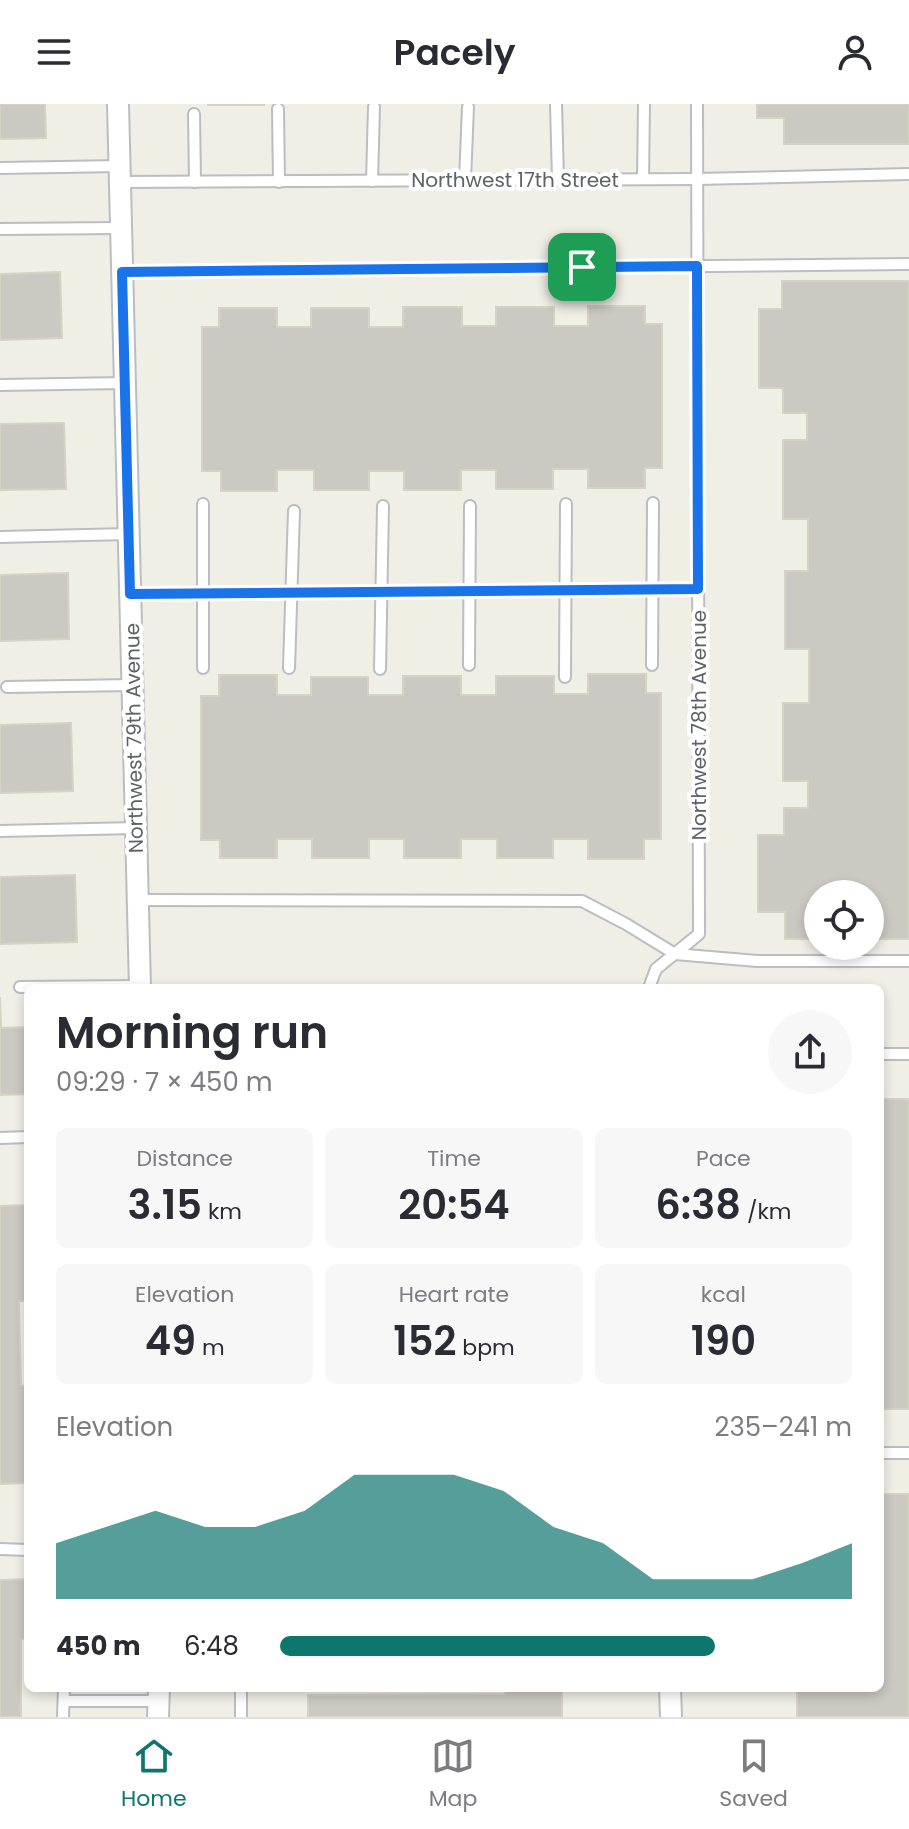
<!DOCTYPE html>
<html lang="en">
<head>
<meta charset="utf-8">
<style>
  body { margin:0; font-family:Poppins,sans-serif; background:#f7f7f7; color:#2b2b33; height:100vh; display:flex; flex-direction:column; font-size:30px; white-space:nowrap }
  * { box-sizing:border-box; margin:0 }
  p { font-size:26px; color:#7c7c81 }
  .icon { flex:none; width:44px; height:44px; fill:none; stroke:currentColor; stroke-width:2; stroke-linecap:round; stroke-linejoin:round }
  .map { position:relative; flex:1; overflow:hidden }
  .drawer { position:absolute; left:24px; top:880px; width:860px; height:708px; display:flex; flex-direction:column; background:#fff; border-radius:12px; box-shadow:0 4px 12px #0003 }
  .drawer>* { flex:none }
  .fabs { position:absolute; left:804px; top:776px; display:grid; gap:16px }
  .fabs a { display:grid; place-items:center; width:80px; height:80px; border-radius:50%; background:#fff; box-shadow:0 4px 12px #0003; font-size:40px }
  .pin { position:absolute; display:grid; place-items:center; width:68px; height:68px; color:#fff; margin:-34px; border-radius:16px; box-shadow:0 4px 12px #0006 }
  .round { display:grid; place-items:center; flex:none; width:84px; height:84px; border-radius:42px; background:#f7f7f7 }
  .headline { display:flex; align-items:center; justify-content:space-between; height:136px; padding:0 32px }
  h1 { font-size:44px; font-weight:600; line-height:60px }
  .stats { display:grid; grid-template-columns:repeat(3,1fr); gap:12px; height:136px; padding:8px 32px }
  .stats div { display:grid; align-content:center; border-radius:12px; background:#f7f7f7; text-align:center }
  .stats b { font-size:40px; font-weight:600 }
  .stats small { font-size:22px; font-weight:400 }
  .stats p { font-size:22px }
  .chart { height:224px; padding:16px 32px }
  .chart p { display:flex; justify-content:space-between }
  .chart svg { width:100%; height:144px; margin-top:8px; fill:#0f766e; opacity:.7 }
  ul { padding:0 32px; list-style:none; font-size:26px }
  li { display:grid; grid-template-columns:128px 96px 1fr; align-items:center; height:60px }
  li i { height:20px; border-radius:10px; background:#0f766e }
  header { display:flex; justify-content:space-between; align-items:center; height:104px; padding:0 32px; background:#fff; font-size:36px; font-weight:600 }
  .tabs { display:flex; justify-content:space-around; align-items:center; height:112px; border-top:2px solid #e1e1e2; background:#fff; font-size:22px; color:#7c7c81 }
  .tabs a { display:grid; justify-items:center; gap:4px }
  .tabs .selected { color:#0f766e }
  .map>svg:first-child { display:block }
</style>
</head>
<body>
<header><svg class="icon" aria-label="menu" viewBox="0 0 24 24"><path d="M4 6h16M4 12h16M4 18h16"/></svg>Pacely<svg class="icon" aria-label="person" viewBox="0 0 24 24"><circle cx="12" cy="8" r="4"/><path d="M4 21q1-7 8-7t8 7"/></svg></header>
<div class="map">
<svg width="909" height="1613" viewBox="0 0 909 1613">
  <rect width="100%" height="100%" fill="#f0efe6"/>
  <g fill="#ccc9c3" stroke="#d6d2c4" stroke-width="2">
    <path d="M 0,0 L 45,0 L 46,34 L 0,35 Z"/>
    <rect x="208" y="0" width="56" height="1"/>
    <path d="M 757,0 L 909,0 L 909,40 L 784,40 L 784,14 L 757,14 Z"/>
    <path d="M 60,168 L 62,234 L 0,236 L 0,170 Z"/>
    <path d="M 782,177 L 909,177 L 909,835 L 870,835 L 870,790 L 818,790 L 818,835 L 785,835 L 785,808 L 758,808 L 758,731 L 784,731 L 784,704 L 808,704 L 808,677 L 783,677 L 783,599 L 809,599 L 809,545 L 785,545 L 785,467 L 808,467 L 808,415 L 783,415 L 783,336 L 807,336 L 807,309 L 783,309 L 783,284 L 759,284 L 759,205 L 782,205 Z"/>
    <path d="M 588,202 L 645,202 L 645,220 L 662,220 L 662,364 L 645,364 L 645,384 L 588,384 L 588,365 L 553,365 L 553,385 L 496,385 L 496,366 L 461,366 L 461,386 L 404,386 L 404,367 L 369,367 L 369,386 L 314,386 L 314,366 L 277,366 L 277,387 L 221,387 L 221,367 L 202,367 L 202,223 L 219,223 L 219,204 L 277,204 L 277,223 L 311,223 L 311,204 L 369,204 L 369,223 L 403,223 L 403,203 L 462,203 L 462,222 L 496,222 L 496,203 L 554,203 L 554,222 L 588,222 Z"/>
    <path d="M 64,319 L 66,385 L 0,386 L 0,320 Z"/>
    <path d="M 68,469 L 69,535 L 0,537 L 0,471 Z"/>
    <path d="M 588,570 L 646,570 L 646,589 L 661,589 L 661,735 L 644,735 L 644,755 L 588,755 L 588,735 L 553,735 L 553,754 L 497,754 L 497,735 L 461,735 L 461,754 L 404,754 L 404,735 L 369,735 L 369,754 L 312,754 L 312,735 L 277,735 L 277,754 L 220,754 L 220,736 L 201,736 L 201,592 L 219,592 L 219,571 L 277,571 L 277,591 L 311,591 L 311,573 L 368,573 L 368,591 L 403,591 L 403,572 L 461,572 L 461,591 L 496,591 L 496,572 L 554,572 L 554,590 L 588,590 Z"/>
    <path d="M 71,619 L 73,687 L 0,689 L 0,621 Z"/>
    <path d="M 75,771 L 77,838 L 0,840 L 0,773 Z"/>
    <path d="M 0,893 L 1,924 L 28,923 L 28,990 L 0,991 Z"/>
    <rect x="880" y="995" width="29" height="310"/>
    <path d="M 28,1101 L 28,1197 L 19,1197 L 21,1282 L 28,1282 L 28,1379 L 0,1380 L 0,1102 Z"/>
    <path d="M 880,1390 L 909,1390 L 909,1613 L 797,1613 L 797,1584 L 880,1584 Z"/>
    <path d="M 28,1475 L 28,1535 L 21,1535 L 21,1613 L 0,1613 L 0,1476 Z"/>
    <path d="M 505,1584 L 562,1584 L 562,1613 L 308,1613 L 308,1591 L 505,1590 Z"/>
  </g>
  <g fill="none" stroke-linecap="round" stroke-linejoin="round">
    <g stroke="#bbbdc2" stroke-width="14">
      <g id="service">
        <path d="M 556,0 L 558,75"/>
        <path d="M 278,5 L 279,78"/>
        <path d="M 194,10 L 195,78"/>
        <path d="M 0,64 L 120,62"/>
        <path d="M 643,75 L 644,0"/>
        <path d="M 465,76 L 468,3"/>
        <path d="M 372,77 L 374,3"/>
        <path d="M 120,78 L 697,75 L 909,70"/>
        <path d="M 0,125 L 121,124"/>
        <path d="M 122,168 L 909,160"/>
        <path d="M 0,281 L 125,279"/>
        <path d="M 203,400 L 203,564"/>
        <path d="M 0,433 L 129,430"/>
        <path d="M 130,490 L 698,485"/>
        <path d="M 469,561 L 470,402"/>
        <path d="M 652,561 L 653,399"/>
        <path d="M 289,564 L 294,407"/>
        <path d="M 380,565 L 383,402"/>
        <path d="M 565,573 L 566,400"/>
        <path d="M 7,583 L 133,581"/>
        <path d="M 0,727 L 136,724"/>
        <path d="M 138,796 L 582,797 L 626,820 L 675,850 L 757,857 L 909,857"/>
        <path d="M 20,883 L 140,882"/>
        <path d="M 649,884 L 656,865 L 699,830 L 697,0"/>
        <path d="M 880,950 L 909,950"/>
        <path d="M 0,1034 L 28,1033"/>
        <path d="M 880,1349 L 909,1349"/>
        <path d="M 0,1445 L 28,1446"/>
        <path d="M 241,1584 L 241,1613"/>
        <path d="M 64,1597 L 159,1597"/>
        <path d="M 63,1613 L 64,1584"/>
      </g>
    </g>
    <g stroke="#bbbdc2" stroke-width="24">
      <g id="minor">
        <path d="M 118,0 L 140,884"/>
        <path d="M 670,1584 L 671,1613"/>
        <path d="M 158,1613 L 159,1584"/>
      </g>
    </g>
    <use href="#service" stroke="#fff" stroke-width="10"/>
    <use href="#minor" stroke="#fff" stroke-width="20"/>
  </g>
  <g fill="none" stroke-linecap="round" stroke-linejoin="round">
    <g stroke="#fff" stroke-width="16">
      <path id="route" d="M 697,162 L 698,485 L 130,490 L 122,168 Z"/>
    </g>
    <use href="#route" stroke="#1a73e8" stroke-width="10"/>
  </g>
  <g text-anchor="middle" stroke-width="8" stroke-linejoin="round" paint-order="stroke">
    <g font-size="20" fill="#5e6167" stroke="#fff">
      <text x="515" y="83">Northwest 17th Street</text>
      <text transform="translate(699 621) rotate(-90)" y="7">Northwest 78th Avenue</text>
      <text transform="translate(134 634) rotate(-91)" y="7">Northwest 79th Avenue</text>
    </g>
  </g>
</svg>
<div class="fabs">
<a><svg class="icon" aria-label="locate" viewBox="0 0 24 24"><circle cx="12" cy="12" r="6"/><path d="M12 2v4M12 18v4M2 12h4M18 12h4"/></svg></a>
</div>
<div class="pin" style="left:582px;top:163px;background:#1e9e55"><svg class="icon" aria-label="arrive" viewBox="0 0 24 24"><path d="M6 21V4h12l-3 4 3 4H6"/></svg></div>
<section class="drawer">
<div class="headline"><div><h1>Morning run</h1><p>09:29 · 7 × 450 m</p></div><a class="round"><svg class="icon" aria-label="share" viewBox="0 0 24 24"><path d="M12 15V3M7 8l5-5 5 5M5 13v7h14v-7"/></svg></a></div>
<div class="stats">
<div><p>Distance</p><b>3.15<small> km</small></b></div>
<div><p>Time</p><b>20:54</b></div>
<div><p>Pace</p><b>6:38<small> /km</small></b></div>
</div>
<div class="stats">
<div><p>Elevation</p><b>49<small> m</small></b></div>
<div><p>Heart rate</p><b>152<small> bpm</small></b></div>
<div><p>kcal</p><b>190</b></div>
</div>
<div class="chart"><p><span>Elevation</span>235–241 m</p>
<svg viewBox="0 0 160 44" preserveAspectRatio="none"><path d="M0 44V27L10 22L20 17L30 22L40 22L50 17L60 6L70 6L80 6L90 11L100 22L110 27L120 38L130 38L140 38L150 33L160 27V44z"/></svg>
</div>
<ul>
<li><b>450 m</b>6:48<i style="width:76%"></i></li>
</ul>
</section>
</div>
<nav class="tabs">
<a class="selected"><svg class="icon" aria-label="home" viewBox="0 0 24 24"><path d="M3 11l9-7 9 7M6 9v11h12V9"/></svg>Home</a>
<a><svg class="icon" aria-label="map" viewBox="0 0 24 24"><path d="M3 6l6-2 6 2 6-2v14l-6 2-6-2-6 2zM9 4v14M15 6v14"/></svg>Map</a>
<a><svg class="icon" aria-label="saved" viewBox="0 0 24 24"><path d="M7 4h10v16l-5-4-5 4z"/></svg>Saved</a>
</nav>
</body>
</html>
